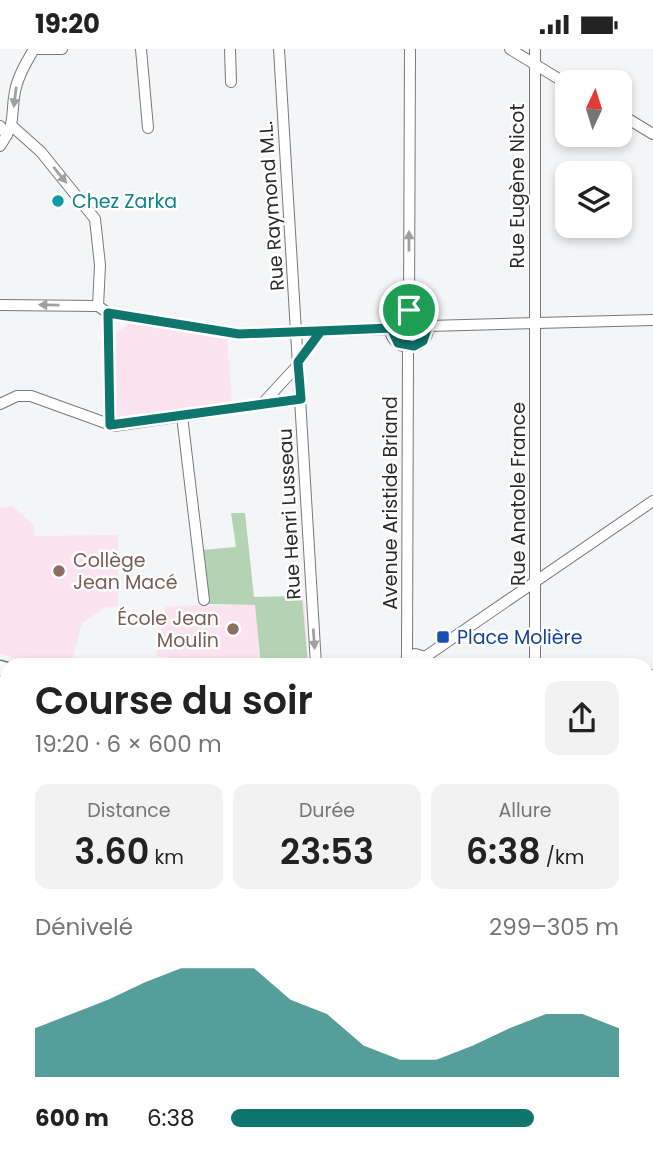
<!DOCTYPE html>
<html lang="fr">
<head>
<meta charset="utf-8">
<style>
  body { margin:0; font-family:Poppins,sans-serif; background:#f2f2f2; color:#222; height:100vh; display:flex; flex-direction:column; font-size:26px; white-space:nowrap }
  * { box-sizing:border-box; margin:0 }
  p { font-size:23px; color:#767676 }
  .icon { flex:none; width:38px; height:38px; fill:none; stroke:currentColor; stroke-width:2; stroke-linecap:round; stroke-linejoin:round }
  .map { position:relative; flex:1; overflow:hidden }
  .drawer { position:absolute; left:0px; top:609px; width:654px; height:502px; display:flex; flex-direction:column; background:#fff; border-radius:21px 21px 0 0; box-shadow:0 4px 10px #0003 }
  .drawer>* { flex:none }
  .needle { width:46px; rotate:4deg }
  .controls { position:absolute; left:555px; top:21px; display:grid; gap:14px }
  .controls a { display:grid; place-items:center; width:77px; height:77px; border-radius:14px; background:#fff; box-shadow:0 4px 10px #0003; font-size:35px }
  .pin { position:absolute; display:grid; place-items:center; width:60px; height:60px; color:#fff; margin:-30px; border:4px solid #fff; border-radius:50%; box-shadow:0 2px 7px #0007 }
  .round { display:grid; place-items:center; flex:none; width:74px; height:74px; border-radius:14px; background:#f2f2f2 }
  .headline { display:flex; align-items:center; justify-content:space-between; height:119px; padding:0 35px }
  h1 { font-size:38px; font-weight:600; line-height:52px }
  .stats { display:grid; grid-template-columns:repeat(3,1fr); gap:10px; height:119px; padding:7px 35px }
  .stats div { display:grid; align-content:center; border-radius:14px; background:#f2f2f2; text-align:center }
  .stats b { font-size:35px; font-weight:600 }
  .stats small { font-size:19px; font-weight:400 }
  .stats p { font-size:19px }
  .chart { height:196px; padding:14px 35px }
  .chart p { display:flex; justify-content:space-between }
  .chart svg { width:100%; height:126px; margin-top:7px; fill:#0f766e; opacity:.7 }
  ul { padding:0 35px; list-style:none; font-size:23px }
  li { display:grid; grid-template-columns:112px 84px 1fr; align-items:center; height:52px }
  li i { height:18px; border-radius:9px; background:#0f766e }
  .status { display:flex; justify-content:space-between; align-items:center; height:49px; padding:0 35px; background:#fff; direction:ltr }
  .status svg { height:19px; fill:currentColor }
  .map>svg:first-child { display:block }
</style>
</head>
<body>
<div class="status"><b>19:20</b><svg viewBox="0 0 49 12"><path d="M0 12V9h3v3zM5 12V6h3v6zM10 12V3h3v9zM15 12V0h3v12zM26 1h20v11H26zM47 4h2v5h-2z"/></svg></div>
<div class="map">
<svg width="653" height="1111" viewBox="0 0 653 1111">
  <defs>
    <pattern id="forest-crowns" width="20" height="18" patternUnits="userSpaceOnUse" patternTransform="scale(1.75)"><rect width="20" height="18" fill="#a5c7a4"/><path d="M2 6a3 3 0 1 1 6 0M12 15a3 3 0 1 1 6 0" fill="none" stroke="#8eab8d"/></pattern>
    <pattern id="garden-furrows" width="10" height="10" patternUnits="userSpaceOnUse" patternTransform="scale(1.75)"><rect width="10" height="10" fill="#b4d3b4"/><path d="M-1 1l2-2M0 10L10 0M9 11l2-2" fill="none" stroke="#9bb59b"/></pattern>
  </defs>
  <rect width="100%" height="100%" fill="#f3f5f7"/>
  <g fill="#fbe3ef">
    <path d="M 129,274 L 227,288 L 232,353 L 119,370 L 116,367 L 116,285 Z"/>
    <path d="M 12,457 L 34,476 L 35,487 L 118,486 L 118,557 L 104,559 L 82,574 L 71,616 L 42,616 L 0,605 L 0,459 Z"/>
    <path d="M 289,547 L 302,547 L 305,556 L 308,616 L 165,616 L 166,609 L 156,607 L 166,557 L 254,556 Z"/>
  </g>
  <path fill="url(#forest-crowns)" d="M 451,1104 L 509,1104 L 514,1107 L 513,1111 L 454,1111 Z"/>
  <path fill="#b4d3b4" d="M 231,464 L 245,464 L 254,548 L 302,547 L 308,616 L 261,616 L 255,556 L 209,555 L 202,501 L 236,498 Z"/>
  <g fill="url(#garden-furrows)">
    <path d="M 648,1035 L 653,1035 L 653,1111 L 541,1111 L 539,1104 L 648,1104 Z"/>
    <path d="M 130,1104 L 228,1104 L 230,1111 L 132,1111 Z"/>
  </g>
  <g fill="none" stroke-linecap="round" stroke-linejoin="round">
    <g stroke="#77797b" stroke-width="12">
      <g id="minor">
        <path d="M 38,0 L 62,0"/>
        <path d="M 141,0 L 148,79"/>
        <path d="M 230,0 L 231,33"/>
        <path d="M 279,0 L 316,616"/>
        <path d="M 510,0 L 567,35"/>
        <path d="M 535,0 L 535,616"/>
        <path d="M 620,65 L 653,85"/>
        <path d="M 0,77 L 7,86"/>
        <path d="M 13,78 L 41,103 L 95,170 L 100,216 L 98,257"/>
        <path d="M 0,97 C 17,72 10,69 15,42 C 18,27 26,14 34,0"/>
        <path d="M 0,256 L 98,257"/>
        <path d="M 98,257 L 108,264 L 239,285 L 391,280"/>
        <circle cx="409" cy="279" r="19"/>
        <path d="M 409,261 L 410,0"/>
        <path d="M 108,264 L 110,376"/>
        <path d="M 428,277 L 653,271"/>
        <path d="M 298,312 L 321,282"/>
        <path d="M 263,354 L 298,316"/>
        <path d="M 0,355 L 17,347 L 31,347 L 114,377 L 301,350"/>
        <path d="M 182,367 L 204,551"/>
        <path d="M 425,608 L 653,452"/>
        <path d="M 407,609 L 408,298"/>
        <path d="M 404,616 L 407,609 L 415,605 L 425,608 L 431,616"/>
        <path d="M 648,626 L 653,626"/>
        <path d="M 648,906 L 653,906"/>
        <path d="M 0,1044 L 7,1047"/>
        <path d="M 0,1086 L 2,1111"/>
        <path d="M 97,1104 L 98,1111"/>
        <path d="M 235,1104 L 237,1111"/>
        <path d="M 531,1104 L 533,1111"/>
      </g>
    </g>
    <g stroke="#77797b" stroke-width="17">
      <g id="secondary">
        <path d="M 0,619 L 7,621"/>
        <path d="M 648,794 L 653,795"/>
      </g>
    </g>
    <use href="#minor" stroke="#fff" stroke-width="10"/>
    <use href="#secondary" stroke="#fff" stroke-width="14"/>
  </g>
  <defs><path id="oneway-solid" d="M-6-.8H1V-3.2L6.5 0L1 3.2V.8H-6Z" transform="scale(1.75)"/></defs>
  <g fill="#9fa0a0">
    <use href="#oneway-solid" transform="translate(15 48) rotate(97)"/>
    <use href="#oneway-solid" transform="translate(60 126) rotate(51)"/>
    <use href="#oneway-solid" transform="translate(409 192) rotate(-90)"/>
    <use href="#oneway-solid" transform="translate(49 256) rotate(-179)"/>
    <use href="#oneway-solid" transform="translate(314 590) rotate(86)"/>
  </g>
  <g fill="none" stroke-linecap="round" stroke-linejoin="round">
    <g stroke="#fff" stroke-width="14">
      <path id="route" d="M 409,261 L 395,268 L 391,279 L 239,285 L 108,264 L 110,376 L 301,350 L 298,313 L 321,282 L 391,279 L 398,294 L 414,297 L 423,292 L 428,277 L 420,264 L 409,261"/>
    </g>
    <use href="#route" stroke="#0f766e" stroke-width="9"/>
  </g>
  <circle fill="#0f9aa8" stroke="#fff" stroke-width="2.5" cx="58" cy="152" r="7"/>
  <g fill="#8d6e63" stroke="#fff" stroke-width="2.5">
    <circle cx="59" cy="522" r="7"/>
    <circle cx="233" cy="580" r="7"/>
  </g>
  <rect fill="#1a4fb4" stroke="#fff" stroke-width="2.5" x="436" y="581" width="14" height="14" rx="3.5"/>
  <g text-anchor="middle" stroke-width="5" stroke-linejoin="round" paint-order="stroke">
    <g font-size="19" fill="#2a2b2b" stroke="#fff">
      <text transform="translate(517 137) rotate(-90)" y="7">Rue Eugène Nicot</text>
      <text transform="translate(271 157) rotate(-94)" y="7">Rue Raymond M.L.</text>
      <text transform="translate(518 445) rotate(-90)" y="7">Rue Anatole France</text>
      <text transform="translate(390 454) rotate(-90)" y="7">Avenue Aristide Briand</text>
      <text transform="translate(289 465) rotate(-93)" y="7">Rue Henri Lusseau</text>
    </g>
    <g font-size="19" fill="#0d838f" stroke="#fff" text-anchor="start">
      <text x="72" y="159">Chez Zarka</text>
    </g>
    <g font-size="19" fill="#785e54" stroke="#fff" text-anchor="start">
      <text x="73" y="518">Collège<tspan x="73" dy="22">Jean Macé</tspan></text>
      <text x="219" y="576" text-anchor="end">École Jean<tspan x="219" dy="22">Moulin</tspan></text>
    </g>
    <g font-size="19" fill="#164399" stroke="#fff" text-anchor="start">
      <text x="457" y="595">Place Molière</text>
    </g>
  </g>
</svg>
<div class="controls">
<a><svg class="needle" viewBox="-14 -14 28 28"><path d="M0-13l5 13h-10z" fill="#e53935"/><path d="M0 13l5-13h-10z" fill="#767676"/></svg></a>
<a><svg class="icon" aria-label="layers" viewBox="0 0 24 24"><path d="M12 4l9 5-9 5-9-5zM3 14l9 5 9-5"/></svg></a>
</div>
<div class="pin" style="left:409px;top:261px;background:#1e9e55"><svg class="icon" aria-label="arrive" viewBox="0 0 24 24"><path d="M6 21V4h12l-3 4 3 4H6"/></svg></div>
<section class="drawer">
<div class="headline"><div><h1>Course du soir</h1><p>19:20 · 6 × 600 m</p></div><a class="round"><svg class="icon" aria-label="share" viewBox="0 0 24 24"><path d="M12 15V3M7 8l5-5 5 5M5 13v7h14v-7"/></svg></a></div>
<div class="stats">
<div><p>Distance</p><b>3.60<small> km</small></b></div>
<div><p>Durée</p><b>23:53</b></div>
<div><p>Allure</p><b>6:38<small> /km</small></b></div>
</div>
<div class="chart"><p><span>Dénivelé</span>299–305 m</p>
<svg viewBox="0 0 160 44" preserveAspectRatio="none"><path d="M0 44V27L10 22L20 17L30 11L40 6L50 6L60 6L70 17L80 22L90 33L100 38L110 38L120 33L130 27L140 22L150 22L160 27V44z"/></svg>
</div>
<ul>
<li><b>600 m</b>6:38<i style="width:78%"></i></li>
</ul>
</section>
</div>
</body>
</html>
